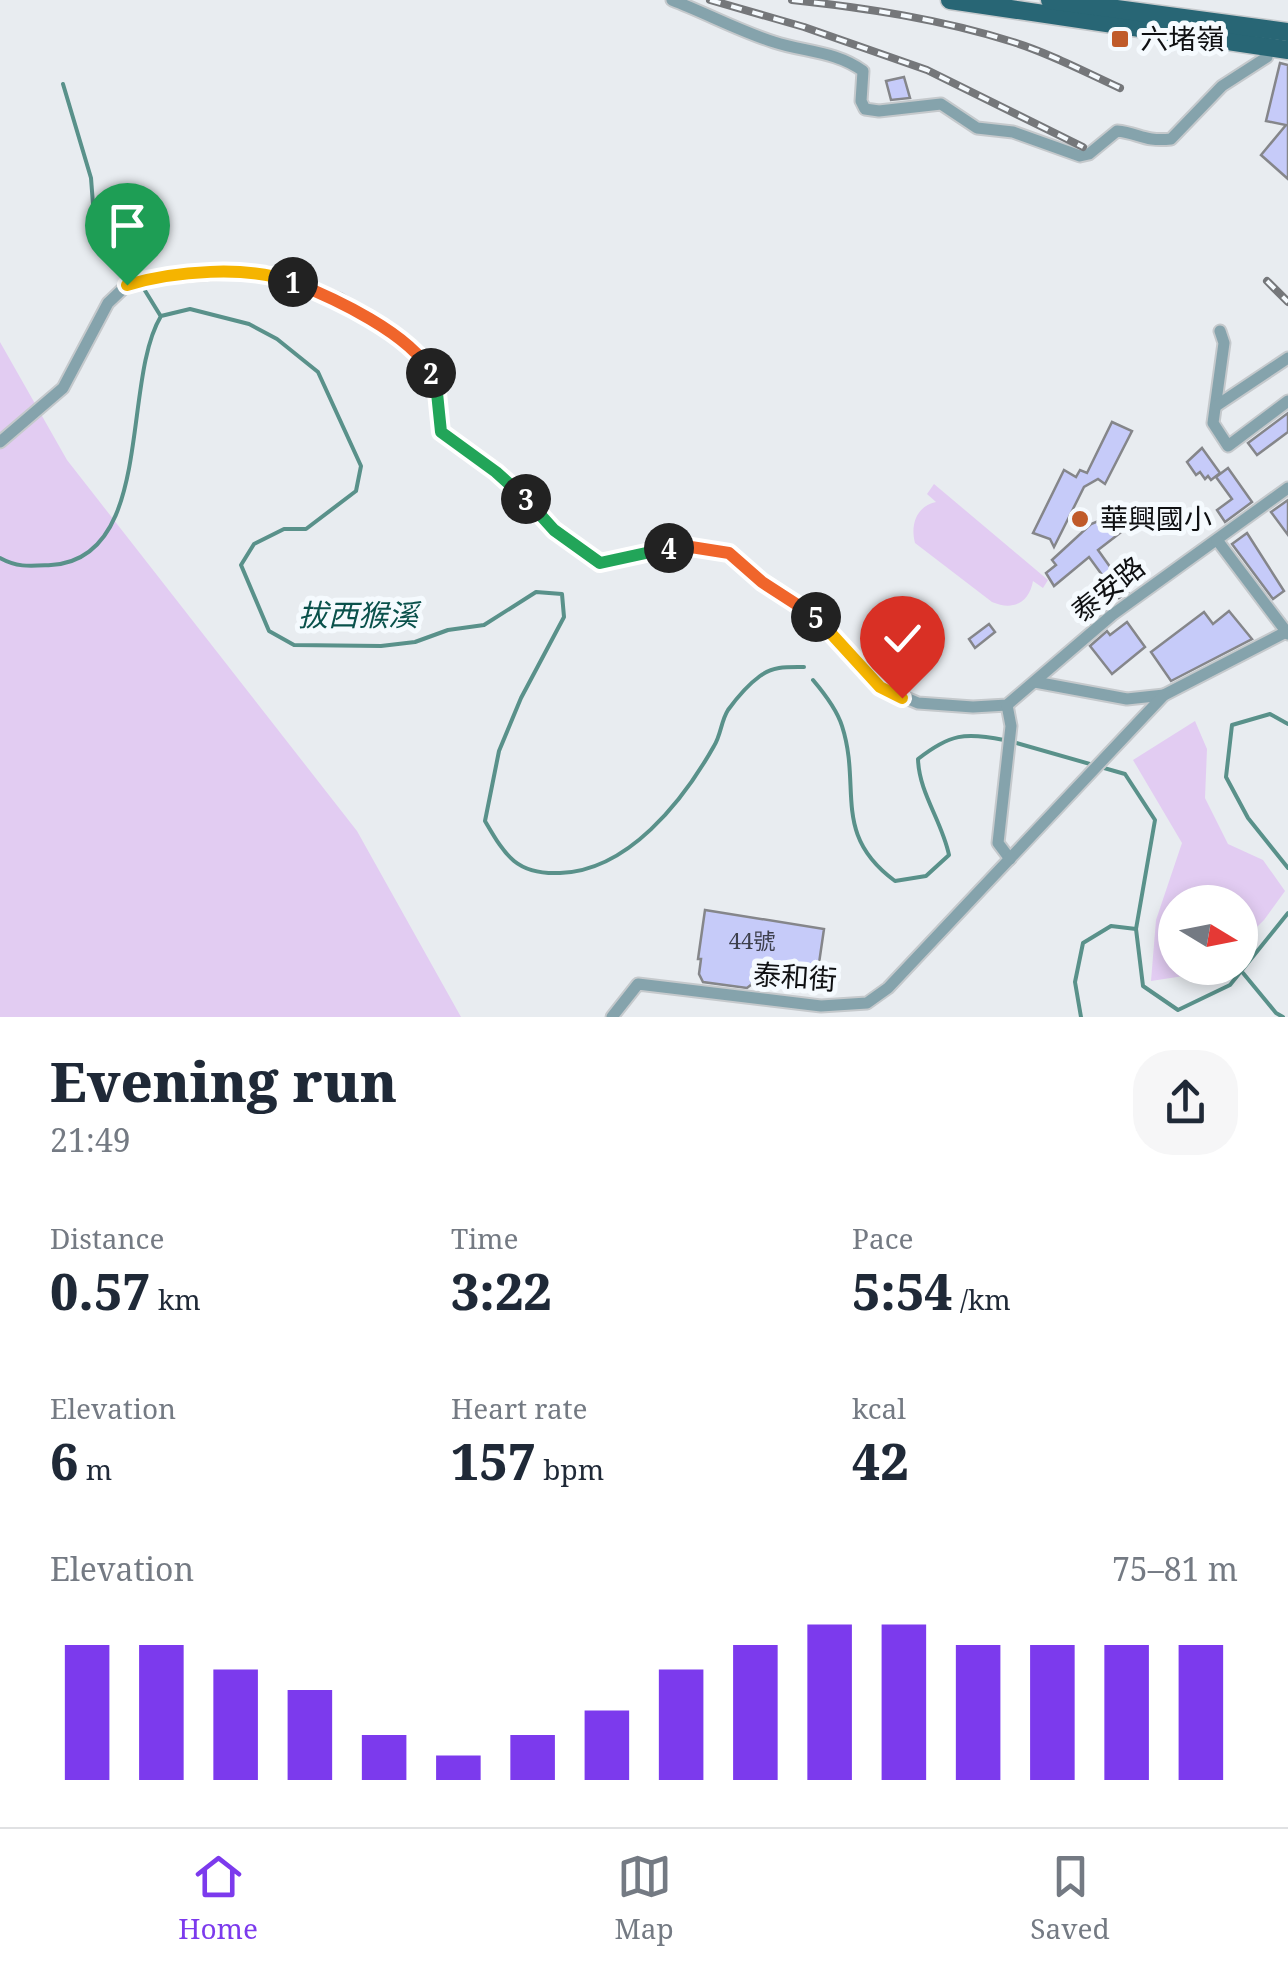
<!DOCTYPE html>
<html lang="en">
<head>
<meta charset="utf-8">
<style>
  body { margin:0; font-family:"Noto Serif","Noto Sans TC",serif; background:#f6f6f7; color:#1f2937; height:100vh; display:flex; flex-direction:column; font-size:38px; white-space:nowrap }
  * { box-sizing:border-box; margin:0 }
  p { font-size:32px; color:#747a83 }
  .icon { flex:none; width:55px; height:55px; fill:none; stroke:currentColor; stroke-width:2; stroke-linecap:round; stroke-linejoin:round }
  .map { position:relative; height:1017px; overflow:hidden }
  .sheet { display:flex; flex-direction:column; background:#fff; flex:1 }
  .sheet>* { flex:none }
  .needle { width:65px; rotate:100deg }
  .controls { position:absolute; left:1158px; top:885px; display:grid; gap:20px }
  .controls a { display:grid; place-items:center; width:100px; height:100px; border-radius:50%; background:#fff; box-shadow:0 5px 15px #0003; font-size:50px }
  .pin { position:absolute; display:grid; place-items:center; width:85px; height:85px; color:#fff; margin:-102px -42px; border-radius:50% 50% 50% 0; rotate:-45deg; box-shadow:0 0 10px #0007 }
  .pin .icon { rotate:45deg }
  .km { position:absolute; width:50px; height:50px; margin:-25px; border-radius:50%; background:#222; color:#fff; font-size:28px; line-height:50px; text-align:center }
  .round { display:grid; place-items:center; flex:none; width:105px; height:105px; border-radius:40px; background:#f6f6f7 }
  .head { display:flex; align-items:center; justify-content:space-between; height:170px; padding:0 50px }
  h1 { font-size:55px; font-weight:800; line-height:75px }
  .figures { display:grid; grid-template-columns:repeat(3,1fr); gap:15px; height:170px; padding:10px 50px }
  .figures div { display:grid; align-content:center }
  .figures b { font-size:50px; font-weight:800 }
  .figures small { font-size:28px; font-weight:400 }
  .figures p { font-size:28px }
  .chart { height:280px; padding:20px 50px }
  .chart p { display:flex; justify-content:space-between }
  .chart svg { width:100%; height:180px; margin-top:10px; stroke:#7c3aed; stroke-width:6 }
  .menu { display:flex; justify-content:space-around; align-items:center; height:140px; border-top:2px solid #e0e1e3; background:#fff; font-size:28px; color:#747a83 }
  .menu a { display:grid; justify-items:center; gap:5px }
  .menu .selected { color:#7c3aed }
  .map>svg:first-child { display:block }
</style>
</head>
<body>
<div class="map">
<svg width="1288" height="1017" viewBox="0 0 1288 1017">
  <rect width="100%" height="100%" fill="#e8ecf0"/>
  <g fill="#e2ccf2">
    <path d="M 0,342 L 67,460 L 357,831 L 461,1017 L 0,1017 Z"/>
    <path d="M 934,484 L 1048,580 L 1043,588 L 1033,581 C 1029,603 1013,611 992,602 L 915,543 C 910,524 917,506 936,502 L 927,494 Z"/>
    <path d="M 1195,721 L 1207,749 L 1205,798 L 1228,844 L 1263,860 L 1285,891 L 1264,920 L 1240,944 L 1240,902 L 1175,902 L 1175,968 L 1202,968 L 1190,975 L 1151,981 L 1156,920 L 1182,843 L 1133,760 Z"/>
  </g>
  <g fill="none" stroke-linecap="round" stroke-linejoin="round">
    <g stroke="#59918a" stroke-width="4">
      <path d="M 63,84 L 91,178 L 94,217 L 135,273"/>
      <path d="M 144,289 L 160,315"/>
      <path d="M 0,558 C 18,568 31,566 51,565 C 155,559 121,382 161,316 L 190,309 L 249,324 L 277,339 L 318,372 L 361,466 L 356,491 L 306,529 L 284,529 L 254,544 L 241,565 L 269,631 L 294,645 L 381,646 L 415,642 L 448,630 L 484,625 L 536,592 L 562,594 L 564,617 L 521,698 L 499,751 L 485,821 C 505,855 516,875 560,873 C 628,871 683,801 714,746 C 721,735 721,721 728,710 C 736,699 749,684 760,676 C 774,666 787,667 804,667"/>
      <path d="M 813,680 C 824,693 837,710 842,726 C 862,788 831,834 895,881 L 926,876 L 949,855 C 942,821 919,793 918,759 C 950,734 965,732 1004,740"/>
      <path d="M 1288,724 L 1270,714 L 1232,725 L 1226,777 L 1248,818 L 1288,868"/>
      <path d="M 1013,742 L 1125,774 L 1155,820 L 1136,929 L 1143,986 L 1178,1010 L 1230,985 L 1288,913"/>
      <path d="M 1243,973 L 1276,1013 L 1283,1017"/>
      <path d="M 1081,1017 L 1075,982 L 1083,943 L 1111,926 L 1136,929"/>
    </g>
  </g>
  <g fill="#c6cbf9" stroke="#85868a" stroke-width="2.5">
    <path d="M 1280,63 L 1288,65 L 1288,179 L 1261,155 L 1286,125 L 1266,121 Z"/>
    <path d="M 904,77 L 910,98 L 891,100 L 886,81 Z"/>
    <path d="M 1288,413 L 1288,432 L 1257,455 L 1248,443 Z"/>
    <path d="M 1112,422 L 1132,431 L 1105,484 L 1098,479 L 1084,487 L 1054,547 L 1050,539 L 1033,533 L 1064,470 L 1076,477 L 1080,470 L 1087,473 Z"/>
    <path d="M 1202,448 L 1220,473 L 1211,480 L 1208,476 L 1205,479 L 1200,472 L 1196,475 L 1187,462 Z"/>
    <path d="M 1228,468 L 1252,502 L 1225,522 L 1217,510 L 1232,499 L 1216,477 Z"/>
    <path d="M 1288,500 L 1288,535 L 1271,512 Z"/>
    <path d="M 1108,517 L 1120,533 L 1098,550 L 1128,592 L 1119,598 L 1089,557 L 1054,586 L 1046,573 L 1056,565 L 1052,560 L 1091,524 Z"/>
    <path d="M 1247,533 L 1284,591 L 1273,599 L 1232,544 Z"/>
    <path d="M 1229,611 L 1252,639 L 1171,681 L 1151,652 L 1204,612 L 1213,624 Z"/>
    <path d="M 1127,622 L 1145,647 L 1112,674 L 1090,646 L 1107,631 L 1110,635 Z"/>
    <path d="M 989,624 L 995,632 L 975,648 L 969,639 Z"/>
    <path d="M 705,910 L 824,929 L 817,977 L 754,967 L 752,984 L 747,988 L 703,982 L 699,974 L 701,959 L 698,959 Z"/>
  </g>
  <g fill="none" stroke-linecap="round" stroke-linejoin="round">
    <g stroke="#c5c9cc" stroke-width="15">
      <g id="minor">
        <path d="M 672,0 C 706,13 739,31 774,42 C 804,52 836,51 863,71 L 861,101 L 865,109 L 879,111 L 941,104 L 977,128 L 1013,132 L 1080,156 L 1089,154 L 1117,131 C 1139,133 1144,142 1171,139 L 1222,86 L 1267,57"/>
        <path d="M 1220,331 L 1224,343 L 1213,423 L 1228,446 L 1288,401"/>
        <path d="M 1216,406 L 1288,358"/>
        <path d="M 0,442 L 63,388 L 108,303 L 127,285 L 150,278 L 247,272 L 268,273 L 339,299 L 415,350 L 436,383 L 441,432 L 521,494 L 554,530 L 600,563 L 662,549 L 691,547 L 729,553 L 762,582 L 816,617 L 880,687 L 918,703 L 973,707 L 1007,705 L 1112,615 L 1288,488"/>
        <path d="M 1217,540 L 1288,634"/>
        <path d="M 1035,682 L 1127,699 L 1164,695"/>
        <path d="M 1007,705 L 1011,726 L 998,843 L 1010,859"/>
        <path d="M 612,1017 L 638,984 L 821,1006 L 867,1003 L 888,988 L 1164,695 L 1284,633"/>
      </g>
    </g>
    <g stroke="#c5c9cc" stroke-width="21">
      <g id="primary">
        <path d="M 950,0 L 1288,50"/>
        <path d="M 1050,0 L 1288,32"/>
      </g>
    </g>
    <use href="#minor" stroke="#85a3ac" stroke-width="11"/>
    <use href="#primary" stroke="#286675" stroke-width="18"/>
    <g stroke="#75777a" stroke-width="8">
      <g id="rail">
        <path d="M 710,0 L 804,27 L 927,70 L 1083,147"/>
        <path d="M 792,0 C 867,8 940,19 1013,42 C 1049,53 1085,72 1120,88"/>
        <path d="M 1267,281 L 1288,302"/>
      </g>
    </g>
    <use href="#rail" stroke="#f5fafe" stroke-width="4" stroke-dasharray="11" stroke-linecap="butt"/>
  </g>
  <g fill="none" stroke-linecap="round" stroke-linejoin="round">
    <g stroke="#fff" stroke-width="20">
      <path id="split-1" d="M 127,285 C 174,271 247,265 293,282"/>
    </g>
    <g stroke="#fff" stroke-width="20">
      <path id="split-2" d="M 293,282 C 334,298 411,334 431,373"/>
    </g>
    <g stroke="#fff" stroke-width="20">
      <path id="split-3" d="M 431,373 L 436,383 L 441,432 L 496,472 L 526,499"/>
    </g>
    <g stroke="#fff" stroke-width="20">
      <path id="split-4" d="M 526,499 L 554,530 L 600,563 L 669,548"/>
    </g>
    <g stroke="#fff" stroke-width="20">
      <path id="split-5" d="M 669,548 L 691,547 L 729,553 L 762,582 L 816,617"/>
    </g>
    <g stroke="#fff" stroke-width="20">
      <path id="split-6" d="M 816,617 L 880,687 L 902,698"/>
    </g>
    <use href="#split-1" stroke="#f5b400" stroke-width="12"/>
    <use href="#split-2" stroke="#f0652b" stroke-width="12"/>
    <use href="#split-3" stroke="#22a559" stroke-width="12"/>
    <use href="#split-4" stroke="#22a559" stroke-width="12"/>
    <use href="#split-5" stroke="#f0652b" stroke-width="12"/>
    <use href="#split-6" stroke="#f5b400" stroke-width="12"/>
  </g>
  <g fill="#c05b2a" stroke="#f5fafe" stroke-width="4">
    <rect x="1110" y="29" width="20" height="20" rx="5"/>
    <circle cx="1080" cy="519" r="10"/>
  </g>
  <g text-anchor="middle" stroke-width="10" stroke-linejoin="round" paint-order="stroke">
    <g font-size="22" fill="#3d3f4c">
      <text x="752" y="949">44號</text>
    </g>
    <g font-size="28" fill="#0f1012" stroke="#f5fafe" text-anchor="start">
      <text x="1140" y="49">六堵嶺</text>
      <text x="1100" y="529">華興國小</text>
    </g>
    <g font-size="28" fill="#0f1012" stroke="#f5fafe">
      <text transform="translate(1108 589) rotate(-39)" y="10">泰安路</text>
      <text transform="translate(795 977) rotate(4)" y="10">泰和街</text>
    </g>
    <g font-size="30" font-style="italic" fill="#09514b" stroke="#f5fafe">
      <text x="358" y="626">拔西猴溪</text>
    </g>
  </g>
</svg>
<div class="controls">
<a><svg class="needle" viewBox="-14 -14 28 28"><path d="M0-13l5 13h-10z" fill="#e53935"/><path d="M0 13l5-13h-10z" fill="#747a83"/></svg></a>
</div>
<div class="pin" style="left:127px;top:285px;background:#1e9e55"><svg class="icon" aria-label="arrive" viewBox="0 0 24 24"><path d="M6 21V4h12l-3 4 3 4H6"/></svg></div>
<div class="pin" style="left:902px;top:698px;background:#d93025"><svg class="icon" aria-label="check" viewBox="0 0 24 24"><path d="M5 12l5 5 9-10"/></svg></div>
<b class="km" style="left:293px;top:282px">1</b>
<b class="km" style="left:431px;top:373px">2</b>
<b class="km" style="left:526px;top:499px">3</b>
<b class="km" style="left:669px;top:548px">4</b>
<b class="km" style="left:816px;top:617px">5</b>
</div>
<section class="sheet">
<div class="head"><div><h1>Evening run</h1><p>21:49</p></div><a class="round"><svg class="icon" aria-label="share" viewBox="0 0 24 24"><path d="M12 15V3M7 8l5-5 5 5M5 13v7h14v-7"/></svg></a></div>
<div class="figures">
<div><p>Distance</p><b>0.57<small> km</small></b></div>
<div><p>Time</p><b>3:22</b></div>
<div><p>Pace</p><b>5:54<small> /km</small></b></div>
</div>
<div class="figures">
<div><p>Elevation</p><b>6<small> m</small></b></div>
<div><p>Heart rate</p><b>157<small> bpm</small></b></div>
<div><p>kcal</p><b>42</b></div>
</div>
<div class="chart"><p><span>Elevation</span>75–81 m</p>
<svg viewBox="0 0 160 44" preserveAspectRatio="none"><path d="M5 44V11M15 44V11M25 44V17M35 44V22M45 44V33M55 44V38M65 44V33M75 44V27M85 44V17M95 44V11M105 44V6M115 44V6M125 44V11M135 44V11M145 44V11M155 44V11"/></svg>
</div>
</section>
<nav class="menu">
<a class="selected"><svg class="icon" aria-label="home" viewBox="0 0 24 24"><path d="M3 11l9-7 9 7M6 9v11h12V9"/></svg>Home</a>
<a><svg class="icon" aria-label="map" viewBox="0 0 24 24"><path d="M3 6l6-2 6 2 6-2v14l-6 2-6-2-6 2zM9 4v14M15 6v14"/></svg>Map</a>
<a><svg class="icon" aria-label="saved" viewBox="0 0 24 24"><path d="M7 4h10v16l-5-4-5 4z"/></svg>Saved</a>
</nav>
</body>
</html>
